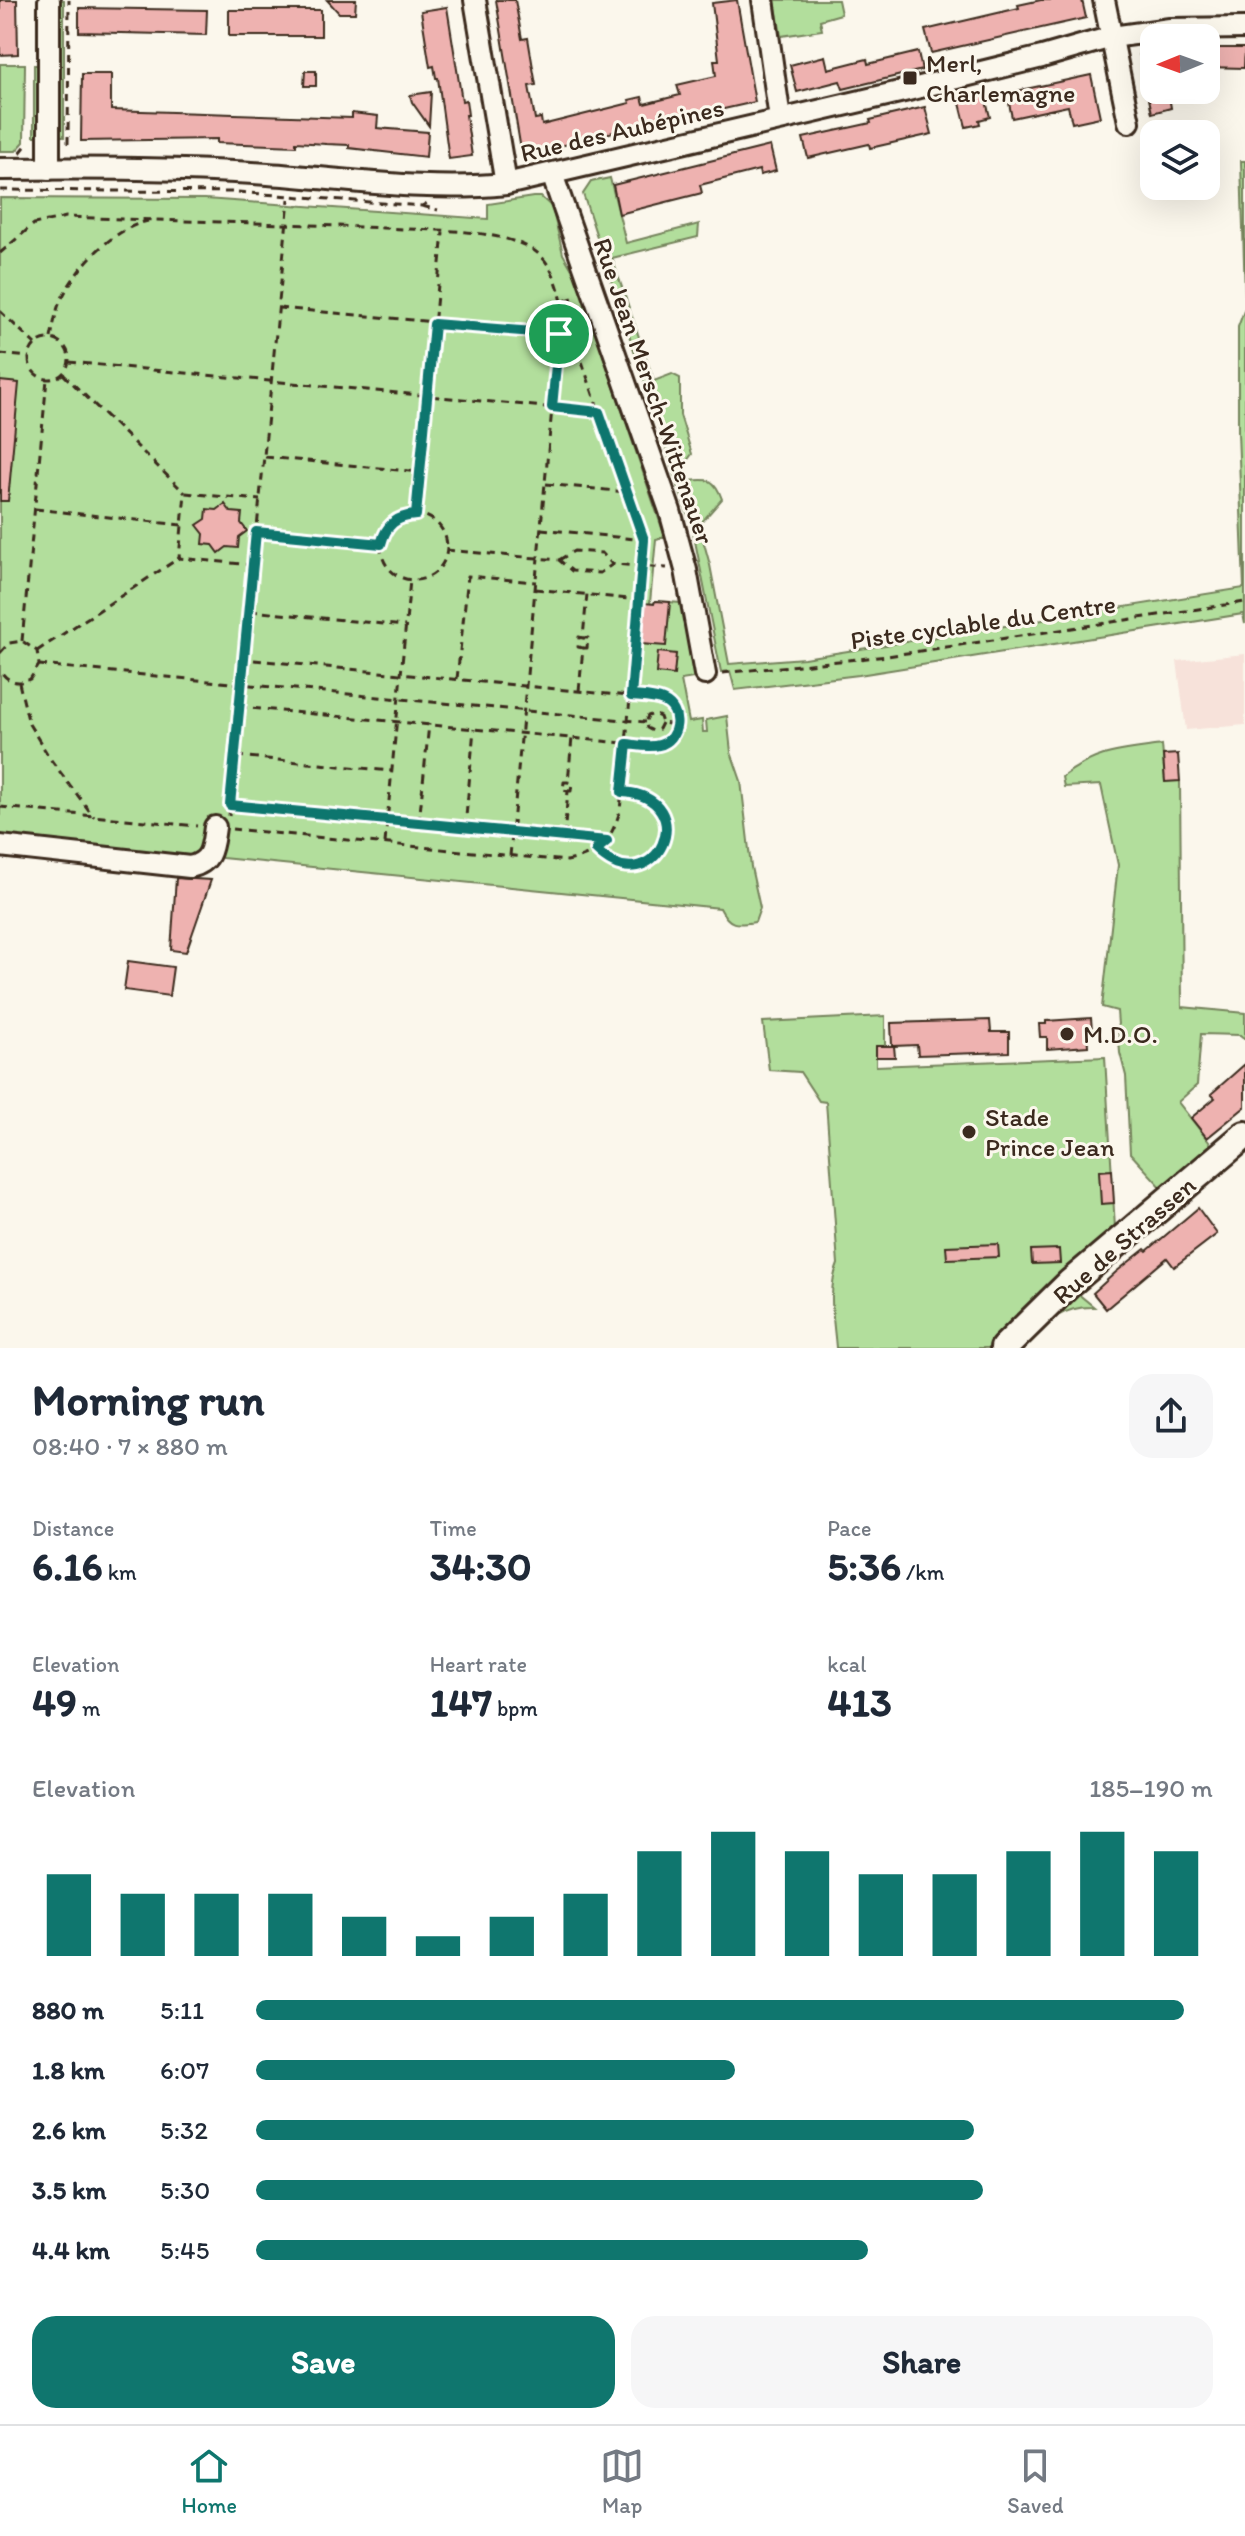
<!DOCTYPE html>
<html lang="en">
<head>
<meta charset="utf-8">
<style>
  body { margin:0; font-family:Itim,sans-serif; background:#f6f6f7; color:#1f2937; height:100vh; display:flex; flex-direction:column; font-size:30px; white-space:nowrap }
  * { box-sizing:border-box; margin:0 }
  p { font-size:26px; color:#747a83 }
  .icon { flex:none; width:44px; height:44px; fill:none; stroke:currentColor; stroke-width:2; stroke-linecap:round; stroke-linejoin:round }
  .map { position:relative; height:1348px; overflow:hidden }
  .drawer { display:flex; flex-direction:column; background:#fff; flex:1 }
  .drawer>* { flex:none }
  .needle { width:52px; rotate:269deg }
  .fabs { position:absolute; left:1140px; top:24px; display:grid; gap:16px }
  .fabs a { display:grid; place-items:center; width:80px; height:80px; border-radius:16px; background:#fff; box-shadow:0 8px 32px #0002; font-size:40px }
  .pin { position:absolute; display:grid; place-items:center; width:68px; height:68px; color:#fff; margin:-34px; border:4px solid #fff; border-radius:50%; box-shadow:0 2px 8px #0007 }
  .round { display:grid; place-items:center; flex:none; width:84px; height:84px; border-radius:24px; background:#f6f6f7 }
  .overview { display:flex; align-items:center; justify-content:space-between; height:136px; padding:0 32px }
  h1 { font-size:44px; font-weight:700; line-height:60px }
  .figures { display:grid; grid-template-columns:repeat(3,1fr); gap:12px; height:136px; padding:8px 32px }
  .figures div { display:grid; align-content:center }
  .figures b { font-size:40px; font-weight:700 }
  .figures small { font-size:22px; font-weight:400 }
  .figures p { font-size:22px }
  .chart { height:224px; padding:16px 32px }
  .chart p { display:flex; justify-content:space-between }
  .chart svg { width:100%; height:144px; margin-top:8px; stroke:#0f766e; stroke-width:6 }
  .button { display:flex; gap:16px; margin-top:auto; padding:16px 32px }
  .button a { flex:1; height:92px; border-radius:24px; background:#0f766e; color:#fff; font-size:32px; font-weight:700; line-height:92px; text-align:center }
  .button a+a { background:#f6f6f7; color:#1f2937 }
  ul { padding:0 32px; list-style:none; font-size:26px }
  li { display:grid; grid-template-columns:128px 96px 1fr; align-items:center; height:60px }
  li i { height:20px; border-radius:10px; background:#0f766e }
  .menu { display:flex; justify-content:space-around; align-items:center; height:112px; border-top:2px solid #e0e1e3; background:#fff; font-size:22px; color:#747a83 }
  .menu a { display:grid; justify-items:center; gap:4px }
  .menu .on { color:#0f766e }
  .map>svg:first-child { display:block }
</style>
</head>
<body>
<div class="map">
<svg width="1245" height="1348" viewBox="0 0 1245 1348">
  <rect width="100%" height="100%" fill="#fbf7ec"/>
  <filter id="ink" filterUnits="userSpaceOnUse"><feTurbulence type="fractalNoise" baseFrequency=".0125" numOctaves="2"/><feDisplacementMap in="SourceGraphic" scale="16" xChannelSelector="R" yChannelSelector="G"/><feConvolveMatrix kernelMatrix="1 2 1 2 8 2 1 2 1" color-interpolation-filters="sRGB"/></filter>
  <g filter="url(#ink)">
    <path fill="#f7e2da" d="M 1245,654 L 1245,725 L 1186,730 L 1177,661 Z"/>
    <g fill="#b2de9c" stroke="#76845d" stroke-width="2">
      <rect x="57" y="0" width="7" height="137"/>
      <path d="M 775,0 L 838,0 L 841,14 L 820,20 L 822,30 L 781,36 Z"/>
      <path d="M 0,64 L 25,64 L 24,142 L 16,151 L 0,151 Z"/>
      <rect x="34" y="65" width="9" height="71"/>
      <path d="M 1241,161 L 1245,161 L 1245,296 Z"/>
      <path d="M 610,178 L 626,243 L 699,224 L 698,237 L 612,258 L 654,381 L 672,374 L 680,378 L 680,415 L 692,454 L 683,466 L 688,481 C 708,479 714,477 722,499 L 699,525 L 710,565 L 729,664 L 804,658 L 1244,588 L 1238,432 L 1238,327 L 1245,308 L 1245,624 L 1243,614 L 859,675 L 735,690 L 730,671 L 721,672 L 693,531 L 583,194 L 591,182 Z"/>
      <path d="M 533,197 L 541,197 L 552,207 L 563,254 L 577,278 L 665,537 L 656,539 L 650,603 L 654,604 L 655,601 L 681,603 L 694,678 L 681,680 L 689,722 L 702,720 L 703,732 L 707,732 L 706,720 L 727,716 L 731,752 L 741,781 L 751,867 L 760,908 L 755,922 C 736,925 729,926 720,908 L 222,858 L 212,853 L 191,856 L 0,839 L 0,198 L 205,199 L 488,219 L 488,204 Z"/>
      <path d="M 1162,745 L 1165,781 L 1180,781 L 1182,1007 L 1245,1013 L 1245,1039 L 1240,1035 L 1201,1034 L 1197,1085 L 1178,1102 L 1213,1147 L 1162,1188 L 1130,1153 L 1126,1076 L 1120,1053 L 1117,1011 L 1102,1007 L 1118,865 L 1101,785 L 1064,787 L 1062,777 C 1097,751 1119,751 1162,745 Z"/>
      <path d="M 885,1016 L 885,1046 L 876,1046 L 876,1066 L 1105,1057 L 1115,1228 L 1059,1274 L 1060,1279 L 1094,1307 C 1059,1306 1045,1325 1022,1348 L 836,1348 C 834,1321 827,1290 838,1264 L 826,1102 L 819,1101 L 800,1072 L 769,1070 L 763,1022 Z"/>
    </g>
    <g fill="#eeb2b0" stroke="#3b2a1e" stroke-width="2">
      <path d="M 0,0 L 17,0 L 18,54 L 0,55 Z"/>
      <path d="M 327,0 L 356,0 L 355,13 L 339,13 Z"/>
      <path d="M 496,0 L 515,0 L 522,39 L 528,38 L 533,68 L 536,85 L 529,86 L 535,119 L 541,118 L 542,125 L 630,103 L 629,100 L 642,97 L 644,104 L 680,95 L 677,85 L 716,76 L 714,60 L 719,60 L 712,3 L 737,0 L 755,102 L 613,134 L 613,132 L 522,156 Z"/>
      <path d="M 1041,0 L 1082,0 L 1086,18 L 931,53 L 925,30 L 1019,8 L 1018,5 Z"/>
      <path d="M 447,7 L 462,101 L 466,100 L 468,115 L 466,115 L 472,156 L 449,159 L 438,78 L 436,78 L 434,66 L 430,67 L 421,11 Z"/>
      <path d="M 79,8 L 207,10 L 206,35 L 79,32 Z"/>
      <rect x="229" y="10" width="92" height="26"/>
      <path d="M 1206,48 L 1245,48 L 1244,68 L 1206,67 Z"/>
      <path d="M 1154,51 L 1154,90 L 1168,90 L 1171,108 L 1152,113 L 1139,52 Z"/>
      <path d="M 918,52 L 922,70 L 843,89 L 840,81 L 797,92 L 790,65 L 825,56 L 828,69 L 867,59 L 868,64 Z"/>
      <path d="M 305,71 L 316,71 L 316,86 L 304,86 Z"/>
      <path d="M 82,74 L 111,74 L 111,110 L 352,118 L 352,113 L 378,116 L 377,128 L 428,132 L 426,157 L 349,148 L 349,145 L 326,144 L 296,142 L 296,146 L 217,143 L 217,139 L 81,141 Z"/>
      <path d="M 1091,75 L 1100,117 L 1072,123 L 1068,106 L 1012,118 L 1007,93 Z"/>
      <path d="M 431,92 L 429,126 L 412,102 L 410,95 Z"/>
      <path d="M 984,93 L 990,117 L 979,120 L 980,124 L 966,127 L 959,99 Z"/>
      <path d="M 925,107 L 932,134 L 870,148 L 869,144 L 808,158 L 803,138 L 871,123 L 870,120 Z"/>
      <path d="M 770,146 L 776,171 L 760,175 L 759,170 L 700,185 L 702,193 L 619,214 L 613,185 Z"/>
      <path d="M 0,381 L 19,383 L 8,501 L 0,501 Z"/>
      <path d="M 225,504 L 231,512 L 242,513 L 241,523 L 247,531 L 239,537 L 238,548 L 227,547 L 219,553 L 213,545 L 203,544 L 204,534 L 197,525 L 206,519 L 207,509 L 217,510 Z"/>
      <path d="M 655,601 L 670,602 L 666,646 L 640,644 L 644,603 L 654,604 Z"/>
      <path d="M 658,652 L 676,654 L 674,675 L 656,673 Z"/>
      <path d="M 1178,754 L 1180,781 L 1165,782 L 1163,755 Z"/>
      <path d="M 176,878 L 211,880 L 186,952 L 171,950 Z"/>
      <path d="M 128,961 L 173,967 L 169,996 L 124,990 Z"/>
      <path d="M 1091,1018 L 1092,1030 L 1087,1030 L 1088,1046 L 1047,1049 L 1047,1037 L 1040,1037 L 1039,1024 L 1046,1024 L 1046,1021 Z"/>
      <path d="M 990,1020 L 991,1032 L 1009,1032 L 1009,1052 L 918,1055 L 917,1045 L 894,1046 L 895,1057 L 876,1057 L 876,1046 L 892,1046 L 891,1023 Z"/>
      <path d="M 1245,1064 L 1245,1107 L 1207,1138 L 1191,1118 L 1215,1098 L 1211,1094 Z"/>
      <path d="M 1112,1170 L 1114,1203 L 1101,1204 L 1099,1171 Z"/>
      <path d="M 1198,1208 L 1217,1234 L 1174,1267 L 1167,1258 L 1106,1309 L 1093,1293 L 1116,1272 L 1145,1249 L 1147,1251 Z"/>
      <path d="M 998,1244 L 999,1257 L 947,1259 L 946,1246 Z"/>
      <path d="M 1059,1249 L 1060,1263 L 1032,1264 L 1031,1250 Z"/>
    </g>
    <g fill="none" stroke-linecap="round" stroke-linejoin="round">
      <g stroke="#3b2a1e" stroke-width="26">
        <g id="minor">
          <path d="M 475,0 L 506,184"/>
          <path d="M 763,0 L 780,119"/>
          <path d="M 1104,0 L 1129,122"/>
          <path d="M 0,169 C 89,168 179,168 268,174 C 346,179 428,192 506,184 L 908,90 L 1042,57 L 1112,37 L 1170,29 L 1245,28"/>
          <path d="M 49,169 L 49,0"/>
          <path d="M 552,174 L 670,511 L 686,570 L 705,674"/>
          <path d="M 0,846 L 190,867 C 212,862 212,848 215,827"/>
        </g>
      </g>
      <g stroke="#3b2a1e" stroke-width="32">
        <path id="major" d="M 1004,1348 L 1070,1283 L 1245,1135"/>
      </g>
      <g stroke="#3b2a1e" stroke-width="3" stroke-dasharray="8 6" stroke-linecap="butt">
        <path d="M 68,144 L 69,0"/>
        <path d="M 20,153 L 28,143"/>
        <path d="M 0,190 L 237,192 L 422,206 L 427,203"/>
        <path d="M 422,206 L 438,210"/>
        <path d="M 0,253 L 34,224 L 66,217 C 172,221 278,223 383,228 C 429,231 485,227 528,247 C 549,257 557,280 562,302 L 626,492 L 644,540 L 620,811 C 610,843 599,854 567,861 L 232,829"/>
        <path d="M 279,308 L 558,333"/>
        <path d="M 0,311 L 35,344"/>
        <path d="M 51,338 C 53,328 55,317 58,307 C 72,272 109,230 148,221"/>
        <circle cx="49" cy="359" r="20"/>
        <path d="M 0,354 L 29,357"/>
        <path d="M 69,362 L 599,412"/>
        <path d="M 63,374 L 185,493"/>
        <path d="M 265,457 L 420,472"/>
        <path d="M 546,484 L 626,492"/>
        <path d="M 35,509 L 182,525"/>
        <circle cx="414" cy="547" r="33"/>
        <path d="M 416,515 L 443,232"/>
        <path d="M 541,529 L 644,540"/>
        <path d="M 256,532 L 380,544"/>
        <path d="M 446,550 L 559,560 L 572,571 L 600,573 L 613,564 L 667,568"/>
        <path d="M 559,560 L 574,551 L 602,553 L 612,564"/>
        <path d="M 253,565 L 179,558 L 185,493 L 260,500"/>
        <path d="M 535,589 L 638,600"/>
        <path d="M 250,611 L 405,626"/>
        <path d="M 22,641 L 47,379"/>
        <path d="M 583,648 L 587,648 L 588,638 L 583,638"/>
        <path d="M 37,651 L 179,558"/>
        <path d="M 0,653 L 9,643 L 22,641 L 37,651 L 39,665 L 30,679 C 18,685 7,682 0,670"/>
        <path d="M 39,665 L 645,722"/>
        <path d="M 722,673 L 887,656 L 1245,602"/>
        <path d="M 457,679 L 468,576 L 536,582"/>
        <path d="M 19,683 L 29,724 L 51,760 L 94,817"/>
        <path d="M 579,691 L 583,648 L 578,647 L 579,637 L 583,638 L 587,594"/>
        <path d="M 239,707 L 656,746 C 673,741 679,729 674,711 L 660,699 L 244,659"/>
        <path d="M 662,723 L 659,729 L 653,731 L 647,728 L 645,722 L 648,716 L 654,714 L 660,717 L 662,723 L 676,725"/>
        <path d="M 236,756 L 392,771"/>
        <path d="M 568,791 L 571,791 L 572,783 L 568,782"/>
        <path d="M 230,805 L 607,841"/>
        <path d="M 0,807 L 197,826"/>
        <path d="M 229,816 L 289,199"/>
        <path d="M 419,823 L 429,724"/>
        <path d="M 465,828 L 474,729"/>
        <path d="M 564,837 L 568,791 L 563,790 L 564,782 L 568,782 L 572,738"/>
        <path d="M 385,843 L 410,580"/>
        <path d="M 596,850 C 655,908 704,796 622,792"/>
        <path d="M 510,856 L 562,302 L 578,296"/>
      </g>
      <use href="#minor" stroke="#fbf7ec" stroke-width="20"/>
      <use href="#major" stroke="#fbf7ec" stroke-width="26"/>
    </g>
  </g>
  <g fill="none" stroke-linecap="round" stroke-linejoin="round" filter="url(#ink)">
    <g stroke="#fff" stroke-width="16">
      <path id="route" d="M 434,324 L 559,334 L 552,407 L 599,412 L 644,540 L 631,696 C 641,697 654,697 663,701 C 683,710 680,740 659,745 C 650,748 637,745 627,744 L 622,792 C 705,797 655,908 596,850 L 607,841 L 230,805 L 256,532 L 381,544 C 386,525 396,516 416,515 Z"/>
    </g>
    <use href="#route" stroke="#0f766e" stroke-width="10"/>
  </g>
  <g fill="#3b2a1e" stroke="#fbf7ec" stroke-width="3">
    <rect x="902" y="70" width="16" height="16" rx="4"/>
    <circle cx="1067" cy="1034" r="8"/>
    <circle cx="969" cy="1132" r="8"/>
  </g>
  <g text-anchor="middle" stroke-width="6" stroke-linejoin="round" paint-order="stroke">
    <g font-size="26" fill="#3b2a1e" stroke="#fbf7ec" text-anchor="start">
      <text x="926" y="72">Merl,<tspan x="926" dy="30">Charlemagne</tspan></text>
      <text x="1083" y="1043">M.D.O.</text>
      <text x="985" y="1126">Stade<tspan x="985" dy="30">Prince Jean</tspan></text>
    </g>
    <g font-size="26" fill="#3b2a1e" stroke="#fbf7ec">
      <text transform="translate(622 130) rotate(-13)" y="9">Rue des Aubépines</text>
      <text transform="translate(654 391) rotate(71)" y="9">Rue Jean Mersch-Wittenauer</text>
      <text transform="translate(983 622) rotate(-8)" y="9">Piste cyclable du Centre</text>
      <text transform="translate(1124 1240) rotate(-41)" y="9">Rue de Strassen</text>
    </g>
  </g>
</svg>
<div class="fabs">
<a><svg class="needle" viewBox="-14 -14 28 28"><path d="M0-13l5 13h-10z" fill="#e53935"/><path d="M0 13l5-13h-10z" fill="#747a83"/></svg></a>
<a><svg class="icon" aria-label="layers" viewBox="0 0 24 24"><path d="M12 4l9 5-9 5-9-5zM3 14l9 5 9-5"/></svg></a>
</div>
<div class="pin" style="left:559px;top:334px;background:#1e9e55"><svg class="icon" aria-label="arrive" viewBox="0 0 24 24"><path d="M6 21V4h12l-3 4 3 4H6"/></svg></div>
</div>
<section class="drawer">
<div class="overview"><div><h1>Morning run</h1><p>08:40 · 7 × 880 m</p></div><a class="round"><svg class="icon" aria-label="share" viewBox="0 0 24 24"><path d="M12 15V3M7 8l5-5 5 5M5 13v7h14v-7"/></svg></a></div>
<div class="figures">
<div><p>Distance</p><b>6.16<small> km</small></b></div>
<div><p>Time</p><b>34:30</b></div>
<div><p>Pace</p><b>5:36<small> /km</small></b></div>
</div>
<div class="figures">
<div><p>Elevation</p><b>49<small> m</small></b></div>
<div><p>Heart rate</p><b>147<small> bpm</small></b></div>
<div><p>kcal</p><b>413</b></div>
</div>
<div class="chart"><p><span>Elevation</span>185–190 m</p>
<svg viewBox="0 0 160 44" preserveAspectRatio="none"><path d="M5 44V19M15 44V25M25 44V25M35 44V25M45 44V32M55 44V38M65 44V32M75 44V25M85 44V12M95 44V6M105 44V12M115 44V19M125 44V19M135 44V12M145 44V6M155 44V12"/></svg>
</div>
<ul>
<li><b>880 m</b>5:11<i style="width:97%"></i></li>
<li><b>1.8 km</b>6:07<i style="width:50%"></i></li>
<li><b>2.6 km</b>5:32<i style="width:75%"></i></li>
<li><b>3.5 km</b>5:30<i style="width:76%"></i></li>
<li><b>4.4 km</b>5:45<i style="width:64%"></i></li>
</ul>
<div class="button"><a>Save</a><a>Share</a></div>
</section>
<nav class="menu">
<a class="on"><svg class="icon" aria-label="home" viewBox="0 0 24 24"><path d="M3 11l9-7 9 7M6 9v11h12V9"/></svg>Home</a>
<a><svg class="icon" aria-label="map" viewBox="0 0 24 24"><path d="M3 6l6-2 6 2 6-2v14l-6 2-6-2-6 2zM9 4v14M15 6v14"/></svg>Map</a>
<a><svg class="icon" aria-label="saved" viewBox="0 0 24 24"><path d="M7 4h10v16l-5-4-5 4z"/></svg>Saved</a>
</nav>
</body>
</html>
